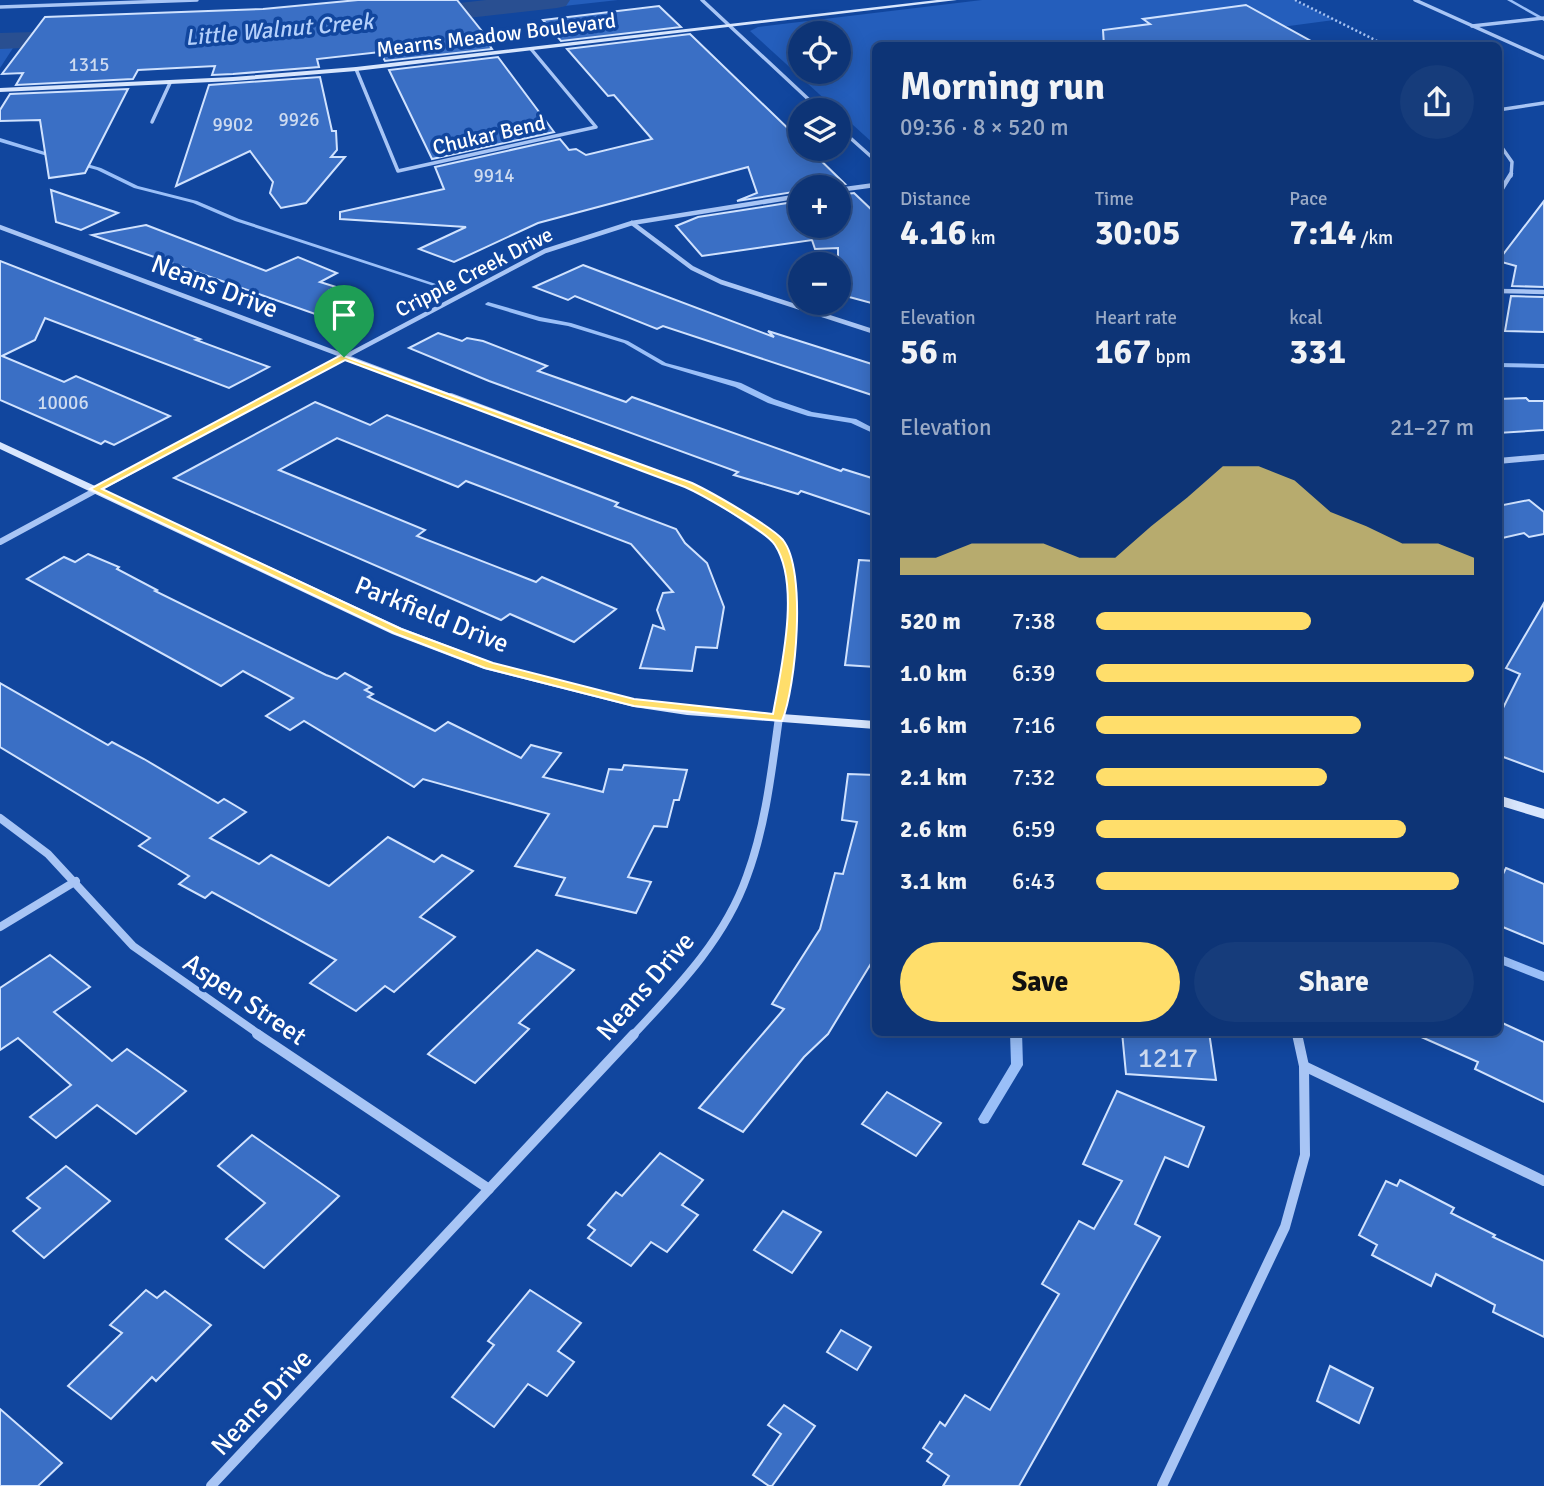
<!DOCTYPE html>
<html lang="en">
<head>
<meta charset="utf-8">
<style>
  body { margin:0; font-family:Signika,sans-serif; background:#163c7b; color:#f1f3f6; height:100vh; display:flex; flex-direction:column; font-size:26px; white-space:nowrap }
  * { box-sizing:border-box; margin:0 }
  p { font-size:23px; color:#9aaac5 }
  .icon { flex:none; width:38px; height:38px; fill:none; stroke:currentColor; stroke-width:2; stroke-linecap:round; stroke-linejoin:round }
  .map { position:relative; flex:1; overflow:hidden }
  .details { position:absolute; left:872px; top:42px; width:630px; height:994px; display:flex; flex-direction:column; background:#0d3476; border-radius:10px; box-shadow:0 4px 18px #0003,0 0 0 2px #2d4f88 }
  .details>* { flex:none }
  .controls { position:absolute; left:788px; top:21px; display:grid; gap:14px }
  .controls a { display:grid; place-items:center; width:63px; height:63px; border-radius:50%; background:#0d3476; box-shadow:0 4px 18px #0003,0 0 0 2px #2d4f88; font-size:35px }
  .pin { position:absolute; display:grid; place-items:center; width:60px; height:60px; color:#fff; margin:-72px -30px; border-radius:50% 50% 50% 0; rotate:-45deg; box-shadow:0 0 7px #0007 }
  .pin .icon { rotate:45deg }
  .round { display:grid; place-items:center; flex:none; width:74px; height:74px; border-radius:37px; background:#163c7b }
  .headline { display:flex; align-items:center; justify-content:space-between; height:119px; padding:0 28px }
  h1 { font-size:38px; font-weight:700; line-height:52px }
  .stats { display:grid; grid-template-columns:repeat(3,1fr); gap:10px; height:119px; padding:7px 28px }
  .stats div { display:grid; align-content:center }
  .stats b { font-size:35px; font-weight:700 }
  .stats small { font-size:19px; font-weight:400 }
  .stats p { font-size:19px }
  .chart { height:196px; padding:14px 28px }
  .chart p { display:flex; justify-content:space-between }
  .chart svg { width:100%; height:126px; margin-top:7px; fill:#ffde6b; opacity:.7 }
  .primary-button { display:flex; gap:14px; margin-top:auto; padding:14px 28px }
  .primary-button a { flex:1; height:80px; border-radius:42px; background:#ffde6b; color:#111; font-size:28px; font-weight:700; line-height:80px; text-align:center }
  .primary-button a+a { background:#163c7b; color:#f1f3f6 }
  ul { padding:0 28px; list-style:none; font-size:23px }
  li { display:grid; grid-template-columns:112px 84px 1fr; align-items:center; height:52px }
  li i { height:18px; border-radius:9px; background:#ffde6b }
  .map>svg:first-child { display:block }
</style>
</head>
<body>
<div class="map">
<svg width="1544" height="1486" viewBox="0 0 1544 1486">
  <rect width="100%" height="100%" fill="#11469e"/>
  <g fill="#245ebc" fill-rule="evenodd">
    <path d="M 508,0 L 618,0 L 271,39 L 13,48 L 0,68 L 0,37 L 147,34 L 288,23 Z"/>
    <path d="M 982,0 L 1294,0 L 1334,20 L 1137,46 L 875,46 L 875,145 L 750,31 L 758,27 ZM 800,33 L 838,33 L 838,72 L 800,72 Z"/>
  </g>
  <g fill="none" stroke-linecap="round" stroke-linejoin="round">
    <g fill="#9abff8" fill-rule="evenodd">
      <path d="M 1507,0 L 1512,0 L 1544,18 L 1544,21 Z"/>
      <path d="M 1,40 L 5,41 L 0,46 Z"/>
      <path d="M 0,138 L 58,156 L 59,157 L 54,158 L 0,142 Z"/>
      <path d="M 77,161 L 101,168 L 138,186 L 197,201 L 239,219 L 439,285 L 434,286 L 235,221 L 193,203 L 134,188 L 97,170 L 75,164 L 75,162 Z"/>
      <path d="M 488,302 L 540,317 L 571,323 L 628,341 L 666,363 L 741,383 L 774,399 L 812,412 L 856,419 L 875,429 L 875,434 L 851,423 L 808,416 L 768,403 L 735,387 L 662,365 L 624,343 L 568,326 L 539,321 L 486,305 L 485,304 Z"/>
      <path d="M 1498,363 L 1544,364 L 1544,368 L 1498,367 Z"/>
      <path d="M 1498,954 L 1544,972 L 1544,981 L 1498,963 Z"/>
      <path d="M 1010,1032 L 1022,1032 L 1023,1065 L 988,1123 L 984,1124 L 980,1123 L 978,1119 L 1011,1064 Z"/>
    </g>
    <g fill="#294f91" fill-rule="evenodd">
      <path d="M 486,0 L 570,0 L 566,6 L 557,8 L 388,27 L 378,25 L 374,19 L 378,13 L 388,11 Z"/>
      <path d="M 105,30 L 115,32 L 119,38 L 115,44 L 0,49 L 0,33 Z"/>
    </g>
  </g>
  <g fill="#3a6fc5" stroke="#d0e2fe" stroke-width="2">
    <path d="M 358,0 L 457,0 L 489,40 L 486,40 L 492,49 L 385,61 L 380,52 L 317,59 L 319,67 L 233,74 L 212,75 L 215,66 L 138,70 L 133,79 L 16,85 L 23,73 L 2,74 L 45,17 L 263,9 Z"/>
    <path d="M 1246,5 L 1320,46 L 1104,46 L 1103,30 L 1150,24 L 1143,19 Z"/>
    <path d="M 659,6 L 681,27 L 561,41 L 543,20 Z"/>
    <path d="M 690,34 L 800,140 L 800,149 L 809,149 L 845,184 L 800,187 L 800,191 L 737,201 L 757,193 L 748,167 L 538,223 L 454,262 L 419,249 L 466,227 L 340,219 L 340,212 L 444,189 L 435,167 L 560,139 L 569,150 L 576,149 L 586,155 L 652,139 L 614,95 L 608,96 L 567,49 Z"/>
    <path d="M 498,57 L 554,132 L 432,159 L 389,70 Z"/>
    <path d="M 320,77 L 332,131 L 336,131 L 337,150 L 331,157 L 345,157 L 306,203 L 281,208 L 270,193 L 273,182 L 250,151 L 176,186 L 209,85 Z"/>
    <path d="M 128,89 L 85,173 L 49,178 L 40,120 L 0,121 L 0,110 L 10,94 Z"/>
    <path d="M 51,190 L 118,213 L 81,230 L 56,222 Z"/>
    <path d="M 854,193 L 875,213 L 875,304 L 838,294 L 838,248 L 815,249 L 812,240 L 702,256 L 676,226 L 698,217 L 800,201 L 800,226 L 838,226 L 838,195 Z"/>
    <path d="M 1544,201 L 1544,287 L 1512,286 L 1516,266 L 1498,261 Z"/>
    <path d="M 146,225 L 266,271 L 298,257 L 337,273 L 320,282 L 336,287 L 330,290 L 366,303 L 332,320 L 92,235 Z"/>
    <path d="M 0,261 L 200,339 L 196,340 L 269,367 L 229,388 L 45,318 L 35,340 L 2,356 L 64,382 L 76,376 L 170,416 L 114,445 L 105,441 L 101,444 L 0,400 Z"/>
    <path d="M 583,265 L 774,337 L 768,331 L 875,365 L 875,396 L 663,326 L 657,329 L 575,296 L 568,300 L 534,287 Z"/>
    <path d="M 1511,296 L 1544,297 L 1544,332 L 1505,331 Z"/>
    <path d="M 438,333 L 462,341 L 467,338 L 483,341 L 547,366 L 538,371 L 626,402 L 632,397 L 841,471 L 843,469 L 875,479 L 875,516 L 801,491 L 798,494 L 734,475 L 738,472 L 489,381 L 409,348 Z"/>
    <path d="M 1526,398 L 1529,401 L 1544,401 L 1544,430 L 1498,433 L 1498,399 Z"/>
    <path d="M 315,402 L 370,425 L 387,415 L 618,503 L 615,506 L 676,529 L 685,543 L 707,563 L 724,607 L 717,648 L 696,647 L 692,671 L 640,668 L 653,625 L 664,629 L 657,610 L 663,593 L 673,592 L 631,544 L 466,481 L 458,487 L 337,438 L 279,470 L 425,530 L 417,536 L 536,582 L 542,577 L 616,609 L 574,642 L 510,614 L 501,620 L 174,478 Z"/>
    <path d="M 1529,500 L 1544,512 L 1544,534 L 1529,537 L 1524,533 L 1498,539 L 1498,506 Z"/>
    <path d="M 88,554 L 119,567 L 117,569 L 157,590 L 155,591 L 326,675 L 337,679 L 345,673 L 371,687 L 365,690 L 373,694 L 368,697 L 435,731 L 448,722 L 521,758 L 531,745 L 561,753 L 543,777 L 603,792 L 609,769 L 622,770 L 624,765 L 687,770 L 679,800 L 674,800 L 667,827 L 654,826 L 628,877 L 651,882 L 636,913 L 556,895 L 565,878 L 515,866 L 549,814 L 423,779 L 414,787 L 304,721 L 290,730 L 266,716 L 293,698 L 243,671 L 221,686 L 27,579 L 64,557 L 75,562 Z"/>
    <path d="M 859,560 L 875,561 L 875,667 L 845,665 Z"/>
    <path d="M 1544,603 L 1544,772 L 1498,755 L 1498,718 L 1520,674 L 1506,668 Z"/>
    <path d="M 0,683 L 108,745 L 112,742 L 144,759 L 218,803 L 224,799 L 246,812 L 210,838 L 259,864 L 271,855 L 329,886 L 388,837 L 434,862 L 442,855 L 473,871 L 420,917 L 455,937 L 394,992 L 385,986 L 356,1011 L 310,983 L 336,960 L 212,892 L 205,898 L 179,884 L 189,876 L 139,846 L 150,838 L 0,747 Z"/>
    <path d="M 848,774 L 875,775 L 875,957 L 828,1034 L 804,1057 L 743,1132 L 699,1108 L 784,1009 L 772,1004 L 820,929 L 835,873 L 843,874 L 857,822 L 842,820 Z"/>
    <path d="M 1506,868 L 1544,884 L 1544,944 L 1498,925 L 1498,884 Z"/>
    <path d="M 537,950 L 574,970 L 519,1023 L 529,1029 L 475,1083 L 428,1054 Z"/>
    <path d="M 50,955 L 90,987 L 54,1012 L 112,1061 L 127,1049 L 186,1091 L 136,1134 L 97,1105 L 56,1138 L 30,1117 L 71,1085 L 18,1038 L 0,1050 L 0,988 Z"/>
    <path d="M 1498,1021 L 1544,1042 L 1544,1102 L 1475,1069 L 1478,1062 L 1410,1032 L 1498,1032 Z"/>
    <path d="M 1122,1032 L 1209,1032 L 1216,1080 L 1126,1074 Z"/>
    <path d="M 1117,1091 L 1204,1127 L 1188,1167 L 1165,1157 L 1135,1224 L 1160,1237 L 1019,1486 L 943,1486 L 949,1476 L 927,1461 L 932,1454 L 923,1448 L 940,1422 L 945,1426 L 965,1395 L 990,1410 L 1059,1294 L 1042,1284 L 1079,1221 L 1094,1229 L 1122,1181 L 1083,1164 Z"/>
    <path d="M 887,1092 L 941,1123 L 916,1156 L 862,1124 Z"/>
    <path d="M 252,1135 L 339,1196 L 264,1268 L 226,1239 L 265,1203 L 218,1166 Z"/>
    <path d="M 660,1153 L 703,1180 L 682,1205 L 698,1215 L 667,1252 L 651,1242 L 631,1266 L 588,1238 L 595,1230 L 588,1225 L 616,1192 L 622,1196 Z"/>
    <path d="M 66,1166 L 110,1201 L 44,1258 L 13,1231 L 40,1208 L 27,1198 Z"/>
    <path d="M 1400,1180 L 1454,1208 L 1451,1213 L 1495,1235 L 1493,1237 L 1544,1261 L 1544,1337 L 1493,1312 L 1495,1305 L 1436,1274 L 1431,1286 L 1372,1255 L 1377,1245 L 1359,1235 L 1386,1181 L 1397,1186 Z"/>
    <path d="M 783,1211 L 821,1232 L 792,1273 L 754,1250 Z"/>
    <path d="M 146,1290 L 157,1298 L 165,1291 L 211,1325 L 156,1381 L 152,1377 L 111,1419 L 68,1386 L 122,1333 L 110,1325 Z"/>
    <path d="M 530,1290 L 581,1323 L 558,1351 L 574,1362 L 547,1396 L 528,1384 L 494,1427 L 452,1397 L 494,1345 L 488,1341 Z"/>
    <path d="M 841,1330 L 871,1347 L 857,1370 L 827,1352 Z"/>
    <path d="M 1330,1366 L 1373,1388 L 1359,1423 L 1317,1401 Z"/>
    <path d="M 784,1405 L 815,1426 L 772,1486 L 769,1486 L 753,1475 L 781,1434 L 768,1425 Z"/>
    <path d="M 0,1409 L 62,1463 L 38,1486 L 0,1486 Z"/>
  </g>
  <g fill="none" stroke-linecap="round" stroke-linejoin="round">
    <path stroke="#a8c5f5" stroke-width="2.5" stroke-dasharray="2 2.5" stroke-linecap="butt" d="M 1295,0 L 1383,44"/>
    <g stroke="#a8c5f5" stroke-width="3.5">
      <path d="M 702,0 L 820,110"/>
      <path d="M 1415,0 L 1544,58"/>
      <path d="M 0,7 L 197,0"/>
      <path d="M 1472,26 L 1544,18"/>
      <path d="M 356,69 L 398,171 L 596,127 L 531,49"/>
      <path d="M 1498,110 L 1544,103"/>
      <path d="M 152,122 L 170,83"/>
      <path d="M 838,127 L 875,160"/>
      <path d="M 1498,142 L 1512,162 L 1511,176"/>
    </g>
    <g stroke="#a8c5f5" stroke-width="4.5">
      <path d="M 838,190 L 875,185"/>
      <path d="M 1498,195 L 1511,174"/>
      <path d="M 632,223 L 692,268 L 721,282 L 875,332"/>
      <path d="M 0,227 L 456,398"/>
      <path d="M 1498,291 L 1544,292"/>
      <path d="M 267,398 L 545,251 L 632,223 L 800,196"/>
    </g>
    <g stroke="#a8c5f5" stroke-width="6">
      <path d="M 451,396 L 688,485 L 712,497 L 779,542 L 792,582 L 793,626 L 784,679"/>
      <path d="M 1498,461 L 1544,457"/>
      <path d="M 0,542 L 270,396"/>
    </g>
    <g stroke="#a8c5f5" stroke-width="8">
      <path d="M 0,818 L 48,854 L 133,946 L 260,1035"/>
      <path d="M 0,927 L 76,881"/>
      <path d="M 1297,1032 L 1298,1035"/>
      <path d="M 633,1035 C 677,988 725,939 747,876 C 770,814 774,743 785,677"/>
    </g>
    <g stroke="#a8c5f5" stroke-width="10">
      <path d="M 257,1034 L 489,1189"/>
      <path d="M 1304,1066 L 1544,1181"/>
      <path d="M 211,1486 L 634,1034"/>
      <path d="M 1162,1486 L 1285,1227 L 1305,1155 L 1304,1066 L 1297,1034"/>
    </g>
    <g fill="#d8e6fd" fill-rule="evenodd">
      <path d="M 937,0 L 957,0 L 356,71 L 233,81 L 0,92 L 0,88 L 233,77 L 356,67 Z"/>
      <path d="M 0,442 L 402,628 L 494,663 L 634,699 L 687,707 L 875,721 L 875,729 L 687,715 L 634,707 L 484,669 L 392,634 L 0,449 Z"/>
      <path d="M 1498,795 L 1544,809 L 1544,819 L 1498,805 Z"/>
    </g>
  </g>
  <path fill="#ffde6b" stroke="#fff" stroke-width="2" fill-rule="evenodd" d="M 341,355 L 692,483 C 711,492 771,526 783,540 C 807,570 796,687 782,721 L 634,706 L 485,668 L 394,633 L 90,489 ZM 345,360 L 685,487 C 703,495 766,531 775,545 C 801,585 781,669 773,714 L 634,699 L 493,663 L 401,629 L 102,489 Z"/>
  <g text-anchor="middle" stroke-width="7" stroke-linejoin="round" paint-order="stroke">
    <g font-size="19" fill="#cedbf0">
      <text x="89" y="71">1315</text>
      <text x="299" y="126">9926</text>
      <text x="233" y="131">9902</text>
      <text x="494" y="182">9914</text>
      <text x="63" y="409">10006</text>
    </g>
    <g font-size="21" fill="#fff" stroke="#11469e">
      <text transform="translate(496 35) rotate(-7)" y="7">Mearns Meadow Boulevard</text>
      <text transform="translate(489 135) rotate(-13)" y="7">Chukar Bend</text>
      <text transform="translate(474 272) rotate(-27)" y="7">Cripple Creek Drive</text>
    </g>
    <g font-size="23" font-style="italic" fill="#b4d0fb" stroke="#11469e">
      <text transform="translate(279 29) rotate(-5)" y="8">Little Walnut Creek</text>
    </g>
    <g font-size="26" fill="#fff" stroke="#11469e">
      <text transform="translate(215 286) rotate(21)" y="9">Neans Drive</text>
      <text transform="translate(432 614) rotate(22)" y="9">Parkfield Drive</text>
      <text transform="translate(645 986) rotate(-49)" y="9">Neans Drive</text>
      <text transform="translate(245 999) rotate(34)" y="9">Aspen Street</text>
      <text transform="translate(261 1402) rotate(-47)" y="9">Neans Drive</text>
    </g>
    <g font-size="28" fill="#cedbf0">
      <text x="1168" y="1067">1217</text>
    </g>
  </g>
</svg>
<div class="controls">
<a><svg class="icon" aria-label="locate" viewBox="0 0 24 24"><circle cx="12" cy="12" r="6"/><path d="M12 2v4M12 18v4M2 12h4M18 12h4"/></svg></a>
<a><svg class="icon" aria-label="layers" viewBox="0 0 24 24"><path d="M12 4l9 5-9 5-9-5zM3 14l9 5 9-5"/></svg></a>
<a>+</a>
<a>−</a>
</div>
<div class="pin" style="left:344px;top:357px;background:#1e9e55"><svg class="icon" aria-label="arrive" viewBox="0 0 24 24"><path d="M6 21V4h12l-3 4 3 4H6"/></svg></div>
<section class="details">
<div class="headline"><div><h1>Morning run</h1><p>09:36 · 8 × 520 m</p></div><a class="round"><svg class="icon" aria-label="share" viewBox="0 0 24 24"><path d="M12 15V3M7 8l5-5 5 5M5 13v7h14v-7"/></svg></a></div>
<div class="stats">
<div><p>Distance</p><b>4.16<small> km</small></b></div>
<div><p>Time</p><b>30:05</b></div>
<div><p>Pace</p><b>7:14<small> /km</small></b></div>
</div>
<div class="stats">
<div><p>Elevation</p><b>56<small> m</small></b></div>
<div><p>Heart rate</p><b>167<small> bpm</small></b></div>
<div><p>kcal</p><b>331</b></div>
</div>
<div class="chart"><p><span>Elevation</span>21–27 m</p>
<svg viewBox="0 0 160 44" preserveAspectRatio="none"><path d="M0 44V38L10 38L20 33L30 33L40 33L50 38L60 38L70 27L80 17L90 6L100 6L110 11L120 22L130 27L140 33L150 33L160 38V44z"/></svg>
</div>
<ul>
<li><b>520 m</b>7:38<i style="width:57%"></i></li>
<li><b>1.0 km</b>6:39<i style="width:100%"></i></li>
<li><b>1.6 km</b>7:16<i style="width:70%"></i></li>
<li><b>2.1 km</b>7:32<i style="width:61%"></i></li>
<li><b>2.6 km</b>6:59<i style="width:82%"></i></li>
<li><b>3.1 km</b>6:43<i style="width:96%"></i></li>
</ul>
<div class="primary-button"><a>Save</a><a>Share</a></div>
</section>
</div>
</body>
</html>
